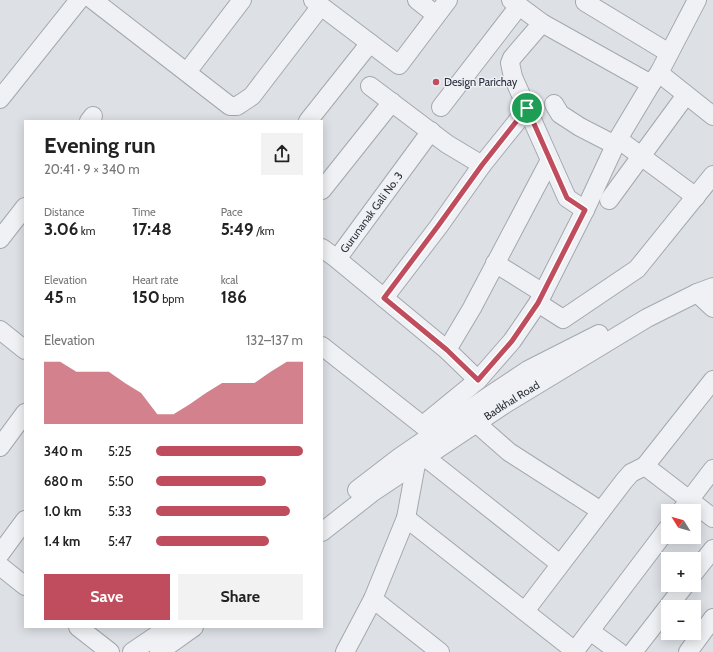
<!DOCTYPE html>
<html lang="en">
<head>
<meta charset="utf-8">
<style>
  body { margin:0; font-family:Cabin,sans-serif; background:#f2f2f2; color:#222; height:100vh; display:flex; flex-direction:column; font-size:15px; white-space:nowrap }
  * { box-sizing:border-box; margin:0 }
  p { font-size:13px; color:#767676 }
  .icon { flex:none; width:22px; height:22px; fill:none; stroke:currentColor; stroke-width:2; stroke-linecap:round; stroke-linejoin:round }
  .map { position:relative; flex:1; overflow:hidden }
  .panel { position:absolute; left:24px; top:120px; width:299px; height:508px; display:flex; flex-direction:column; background:#fff; border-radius:0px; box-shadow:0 2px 10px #0003 }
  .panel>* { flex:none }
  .needle { width:26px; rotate:307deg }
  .fabs { position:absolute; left:661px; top:504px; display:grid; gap:8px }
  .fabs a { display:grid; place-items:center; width:40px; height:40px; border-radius:0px; background:#fff; box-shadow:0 2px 10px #0003; font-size:20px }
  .pin { position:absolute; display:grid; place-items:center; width:34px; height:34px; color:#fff; margin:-17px; border:2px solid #fff; border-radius:50%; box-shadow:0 1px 4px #0007 }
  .round { display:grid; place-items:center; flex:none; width:42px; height:42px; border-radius:0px; background:#f2f2f2 }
  .headline { display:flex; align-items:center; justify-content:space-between; height:68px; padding:0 20px }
  h1 { font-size:22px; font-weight:700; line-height:30px }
  .metrics { display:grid; grid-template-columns:repeat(3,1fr); gap:6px; height:68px; padding:4px 20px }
  .metrics div { display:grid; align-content:center }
  .metrics b { font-size:17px; font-weight:700 }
  .metrics small { font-size:11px; font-weight:400 }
  .metrics p { font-size:11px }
  .chart { height:112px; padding:8px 20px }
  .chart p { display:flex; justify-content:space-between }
  .chart svg { width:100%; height:72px; margin-top:4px; fill:#c04d5d; opacity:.7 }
  .primary-button { display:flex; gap:8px; margin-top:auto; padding:8px 20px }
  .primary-button a { flex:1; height:46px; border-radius:0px; background:#c04d5d; color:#fff; font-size:16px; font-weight:700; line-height:46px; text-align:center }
  .primary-button a+a { background:#f2f2f2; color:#222 }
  ul { padding:0 20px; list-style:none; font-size:13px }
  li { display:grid; grid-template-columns:64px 48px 1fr; align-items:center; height:30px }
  li i { height:10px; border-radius:5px; background:#c04d5d }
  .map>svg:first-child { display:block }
</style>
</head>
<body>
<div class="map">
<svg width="713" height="652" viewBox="0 0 713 652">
  <rect width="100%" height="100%" fill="#dde1e6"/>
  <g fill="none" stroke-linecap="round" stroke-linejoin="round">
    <g stroke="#a3a8af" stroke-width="20">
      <g id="minor">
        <path d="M 93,0 L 230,106 L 237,106 L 252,96 L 321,6"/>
        <path d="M 313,0 L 399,65 L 448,0"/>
        <path d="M 417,0 L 436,15"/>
        <path d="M 511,0 L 542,23 L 651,84"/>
        <path d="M 585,2 L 669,53"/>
        <path d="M 542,23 L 512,58 L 510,63 L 513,77 L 567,198 L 585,210"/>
        <path d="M 187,72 L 242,0"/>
        <path d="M 659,73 L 713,116"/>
        <path d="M 370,86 L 447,144 L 482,165"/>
        <path d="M 0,99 L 79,0"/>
        <path d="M 554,104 L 560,114 L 580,127 L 615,145"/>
        <path d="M 441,107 L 519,6"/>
        <path d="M 89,121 L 93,116"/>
        <path d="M 308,121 L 370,43"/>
        <path d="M 618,139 L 696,197"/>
        <path d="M 322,190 L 392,102"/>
        <path d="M 609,200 L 686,95"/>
        <path d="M 0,239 L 25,207"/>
        <path d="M 322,248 L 337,259"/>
        <path d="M 495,263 L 543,293"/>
        <path d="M 697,293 L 713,308"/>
        <path d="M 384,298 L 439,226 L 482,165 L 527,109"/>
        <path d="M 538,303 L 563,319 L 637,269 L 713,175"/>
        <path d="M 0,330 L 25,350"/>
        <path d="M 322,346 L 431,432"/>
        <path d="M 447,350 L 472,308 L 550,160"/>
        <path d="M 478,380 L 512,341 L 538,303 L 585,210 L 618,139 L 651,84 L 659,73 L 697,0"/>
        <path d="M 476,423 L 509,452 L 601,511"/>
        <path id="s1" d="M 423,425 L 478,380 L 447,350 L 337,259 L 431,131"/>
        <path d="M 0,447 L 25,413"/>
        <path d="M 425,457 L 560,564"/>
        <path d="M 645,466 L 713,518"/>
        <path d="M 357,490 L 400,457 L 489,396 L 528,370 L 599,334"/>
        <path d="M 681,511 L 713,469"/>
        <path d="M 406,518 L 575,651"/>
        <path id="s2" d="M 322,532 L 373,492 L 505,404 L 647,318 L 697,293 L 713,287"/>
        <path d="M 0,554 L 25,520"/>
        <path d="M 0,566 L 25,586"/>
        <path d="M 694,573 L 713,549"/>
        <path d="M 373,599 L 440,652"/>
        <path d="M 525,611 L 624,481 L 631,473 L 645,466 L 713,380"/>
        <path d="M 78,627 L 110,652"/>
        <path d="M 590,631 L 619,652"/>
        <path d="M 132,652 L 169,627"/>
        <path d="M 159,652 L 194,627"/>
        <path d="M 345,652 L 373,599 L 406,518 L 416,464"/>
        <path d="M 574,652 L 668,528"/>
        <path d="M 633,652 L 685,585"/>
        <path d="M 688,652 L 713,618"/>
      </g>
    </g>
    <use href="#minor" stroke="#f0f1f4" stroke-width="18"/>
  </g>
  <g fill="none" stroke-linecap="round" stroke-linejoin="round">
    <g stroke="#fff" stroke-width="8">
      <path id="route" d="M 527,108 L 567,198 L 585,210 L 538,303 L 512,341 L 478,380 L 447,350 L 384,298 L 438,226 L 482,165 Z"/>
    </g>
    <use href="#route" stroke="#c04d5d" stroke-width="5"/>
  </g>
  <circle fill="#c04d5d" stroke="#edeff4" stroke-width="1.5" cx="436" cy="82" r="4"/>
  <g text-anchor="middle" stroke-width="3" stroke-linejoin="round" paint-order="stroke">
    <g font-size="11" fill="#282f3b" stroke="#edeff4" text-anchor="start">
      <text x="444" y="86">Design Parichay</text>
    </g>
    <g font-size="11" fill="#282f3b" stroke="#edeff4">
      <text dy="4" stroke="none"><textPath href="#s1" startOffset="315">Gurunanak Gali No. 3</textPath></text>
      <text dy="4" stroke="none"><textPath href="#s2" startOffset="231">Badkhal Road</textPath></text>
    </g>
  </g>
</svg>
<div class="fabs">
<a><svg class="needle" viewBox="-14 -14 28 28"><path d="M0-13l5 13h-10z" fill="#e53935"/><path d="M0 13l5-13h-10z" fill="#767676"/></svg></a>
<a>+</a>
<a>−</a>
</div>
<div class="pin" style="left:527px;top:108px;background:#1e9e55"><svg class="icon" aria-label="arrive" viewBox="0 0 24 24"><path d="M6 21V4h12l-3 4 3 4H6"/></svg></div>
<section class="panel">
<div class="headline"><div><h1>Evening run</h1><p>20:41 · 9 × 340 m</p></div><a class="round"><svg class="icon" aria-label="share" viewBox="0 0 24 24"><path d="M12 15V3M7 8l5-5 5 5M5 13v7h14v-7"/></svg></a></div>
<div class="metrics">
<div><p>Distance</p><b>3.06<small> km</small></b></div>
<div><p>Time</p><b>17:48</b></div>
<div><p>Pace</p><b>5:49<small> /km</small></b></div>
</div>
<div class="metrics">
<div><p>Elevation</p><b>45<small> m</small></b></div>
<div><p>Heart rate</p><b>150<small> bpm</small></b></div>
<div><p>kcal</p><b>186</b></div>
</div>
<div class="chart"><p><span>Elevation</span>132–137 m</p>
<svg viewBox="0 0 160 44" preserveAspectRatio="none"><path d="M0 44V6L10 6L20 12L30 12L40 12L50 19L60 25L70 38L80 38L90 32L100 25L110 19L120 19L130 19L140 12L150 6L160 6V44z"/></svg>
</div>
<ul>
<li><b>340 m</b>5:25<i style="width:100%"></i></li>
<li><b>680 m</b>5:50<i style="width:75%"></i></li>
<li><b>1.0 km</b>5:33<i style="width:91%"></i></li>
<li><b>1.4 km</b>5:47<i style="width:77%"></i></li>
</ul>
<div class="primary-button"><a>Save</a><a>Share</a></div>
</section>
</div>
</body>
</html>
